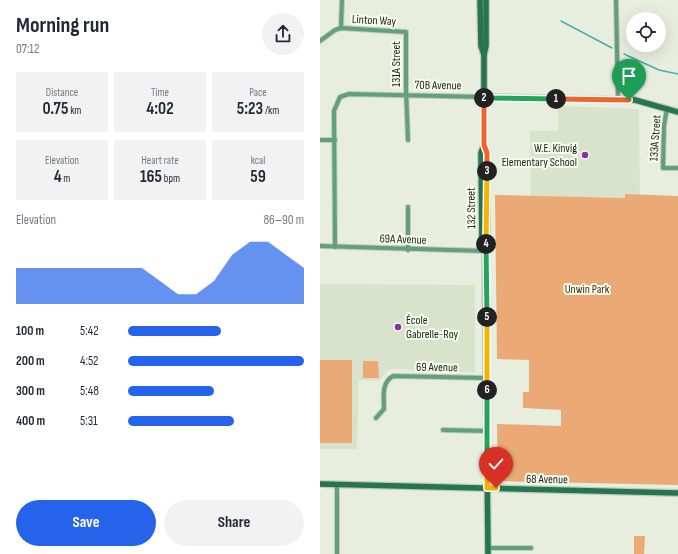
<!DOCTYPE html>
<html lang="en">
<head>
<meta charset="utf-8">
<style>
  body { margin:0; font-family:"Sofia Sans Condensed",sans-serif; background:#f2f2f3; color:#1f2937; height:100vh; display:flex; flex-direction:column; font-size:15px; white-space:nowrap }
  * { box-sizing:border-box; margin:0 }
  p { font-size:13px; color:#747a83 }
  .icon { flex:none; width:22px; height:22px; fill:none; stroke:currentColor; stroke-width:2; stroke-linecap:round; stroke-linejoin:round }
  .map { position:relative; flex:1; overflow:hidden }
  .panel { display:flex; flex-direction:column; background:#fff; width:320px }
  .panel>* { flex:none }
  .tools { position:absolute; left:306px; top:12px; display:grid; gap:8px }
  .tools a { display:grid; place-items:center; width:40px; height:40px; border-radius:50%; background:#fff; box-shadow:0 4px 16px #0002; font-size:20px }
  .pin { position:absolute; display:grid; place-items:center; width:34px; height:34px; color:#fff; margin:-41px -17px; border-radius:50% 50% 50% 0; rotate:-45deg; box-shadow:0 0 4px #0007 }
  .pin .icon { rotate:45deg }
  .km { position:absolute; width:20px; height:20px; margin:-10px; border-radius:50%; background:#222; color:#fff; font-size:11px; line-height:20px; text-align:center }
  .round { display:grid; place-items:center; flex:none; width:42px; height:42px; border-radius:21px; background:#f2f2f3 }
  .overview { display:flex; align-items:center; justify-content:space-between; height:68px; padding:0 16px }
  h1 { font-size:22px; font-weight:700; line-height:30px }
  .metrics { display:grid; grid-template-columns:repeat(3,1fr); gap:6px; height:68px; padding:4px 16px }
  .metrics div { display:grid; align-content:center; border-radius:0px; background:#f2f2f3; text-align:center }
  .metrics b { font-size:17px; font-weight:700 }
  .metrics small { font-size:11px; font-weight:400 }
  .metrics p { font-size:11px }
  .chart { height:112px; padding:8px 16px }
  .chart p { display:flex; justify-content:space-between }
  .chart svg { width:100%; height:72px; margin-top:4px; fill:#2563eb; opacity:.7 }
  .cta { display:flex; gap:8px; margin-top:auto; padding:8px 16px }
  .cta a { flex:1; height:46px; border-radius:24px; background:#2563eb; color:#fff; font-size:16px; font-weight:700; line-height:46px; text-align:center }
  .cta a+a { background:#f2f2f3; color:#1f2937 }
  ul { padding:0 16px; list-style:none; font-size:13px }
  li { display:grid; grid-template-columns:64px 48px 1fr; align-items:center; height:30px }
  li i { height:10px; border-radius:5px; background:#2563eb }
  main { display:flex; flex:1; min-height:0 }
  .map>svg:first-child { display:block }
</style>
</head>
<body>
<main>
<section class="panel">
<div class="overview"><div><h1>Morning run</h1><p>07:12</p></div><a class="round"><svg class="icon" aria-label="share" viewBox="0 0 24 24"><path d="M12 15V3M7 8l5-5 5 5M5 13v7h14v-7"/></svg></a></div>
<div class="metrics">
<div><p>Distance</p><b>0.75<small> km</small></b></div>
<div><p>Time</p><b>4:02</b></div>
<div><p>Pace</p><b>5:23<small> /km</small></b></div>
</div>
<div class="metrics">
<div><p>Elevation</p><b>4<small> m</small></b></div>
<div><p>Heart rate</p><b>165<small> bpm</small></b></div>
<div><p>kcal</p><b>59</b></div>
</div>
<div class="chart"><p><span>Elevation</span>86–90 m</p>
<svg viewBox="0 0 160 44" preserveAspectRatio="none"><path d="M0 44V22L10 22L20 22L30 22L40 22L50 22L60 22L70 22L80 30L90 38L100 38L110 30L120 14L130 6L140 6L150 14L160 22V44z"/></svg>
</div>
<ul>
<li><b>100 m</b>5:42<i style="width:53%"></i></li>
<li><b>200 m</b>4:52<i style="width:100%"></i></li>
<li><b>300 m</b>5:48<i style="width:49%"></i></li>
<li><b>400 m</b>5:31<i style="width:60%"></i></li>
</ul>
<div class="cta"><a>Save</a><a>Share</a></div>
</section>
<div class="map">
<svg width="358" height="554" viewBox="0 0 358 554">
  <rect width="100%" height="100%" fill="#e7eede"/>
  <g fill="#d9e3cc">
    <path d="M 238,106 L 319,109 L 320,195 L 305,194 L 305,198 L 211,196 L 210,131 L 238,131 Z"/>
    <path d="M 0,284 L 155,285 L 155,372 L 74,369 L 67,371 L 59,381 L 39,380 L 37,449 L 0,449 Z"/>
  </g>
  <g fill="#eaa975">
    <path d="M 305,194 L 358,196 L 358,485 L 181,481 L 178,477 L 177,424 L 241,426 L 241,410 L 203,408 L 203,392 L 209,392 L 209,360 L 177,359 L 175,195 L 305,198 Z"/>
    <rect x="0" y="360" width="32" height="83"/>
    <path d="M 43,361 L 58,361 L 59,378 L 43,378 Z"/>
    <path d="M 314,536 L 325,536 L 324,554 L 314,554 Z"/>
  </g>
  <g fill="none" stroke-linecap="round" stroke-linejoin="round">
    <g stroke="#47afad" stroke-width="1.5">
      <path d="M 241,21 L 292,48"/>
      <path d="M 304,54 L 339,70 L 358,74"/>
    </g>
    <g stroke="#c3c9bb" stroke-width="6">
      <g id="street">
        <path d="M 296,0 L 298,100"/>
        <path d="M 21,28 L 22,0"/>
        <path d="M 0,41 L 15,30 L 21,28 L 86,32 L 86,89 L 88,140"/>
        <path d="M 347,108 L 344,126 L 343,168 L 358,168"/>
        <path d="M 0,140 L 15,140"/>
        <path d="M 0,246 L 165,251"/>
        <path d="M 15,247 L 14,111 L 20,97 L 29,94 L 164,97"/>
        <path d="M 88,250 L 88,207"/>
        <path d="M 56,418 L 64,409 C 64,397 61,383 73,376 L 167,378"/>
        <path d="M 123,430 L 167,431"/>
        <path d="M 17,484 L 17,554"/>
        <path d="M 168,548 L 211,548"/>
      </g>
    </g>
    <g stroke="#c3c9bb" stroke-width="8">
      <g id="secondary">
        <path d="M 160,0 L 161,46 L 164,55"/>
        <path d="M 164,97 L 315,100 L 358,112"/>
        <path d="M 164,145 L 167,153 L 167,241 L 165,246 L 168,554"/>
        <path d="M 165,246 L 162,241 L 161,153 L 164,145 L 164,55 L 166,46 L 166,0"/>
        <path d="M 0,484 L 358,493"/>
      </g>
    </g>
    <use href="#street" stroke="#629f7f" stroke-width="4"/>
    <use href="#secondary" stroke="#257551" stroke-width="5.5"/>
  </g>
  <g fill="none" stroke-linecap="round" stroke-linejoin="round">
    <g stroke="#fff" stroke-width="8">
      <path id="split-1" d="M 236,99 L 309,100"/>
    </g>
    <g stroke="#fff" stroke-width="8">
      <path id="split-2" d="M 164,98 L 236,99"/>
    </g>
    <g stroke="#fff" stroke-width="8">
      <path id="split-3" d="M 164,98 L 164,145 L 167,153 L 167,171"/>
    </g>
    <g stroke="#fff" stroke-width="8">
      <path id="split-4" d="M 166,244 L 167,171"/>
    </g>
    <g stroke="#fff" stroke-width="8">
      <path id="split-5" d="M 166,244 L 167,317"/>
    </g>
    <g stroke="#fff" stroke-width="8">
      <path id="split-6" d="M 167,317 L 167,390"/>
    </g>
    <g stroke="#fff" stroke-width="8">
      <path id="split-7" d="M 167,390 L 167,463"/>
    </g>
    <g stroke="#fff" stroke-width="8">
      <path id="split-8" d="M 167,463 L 167,488 L 176,488"/>
    </g>
    <use href="#split-1" stroke="#f0652b" stroke-width="5"/>
    <use href="#split-2" stroke="#22a559" stroke-width="5"/>
    <use href="#split-3" stroke="#f0652b" stroke-width="5"/>
    <use href="#split-4" stroke="#f5b400" stroke-width="5"/>
    <use href="#split-5" stroke="#22a559" stroke-width="5"/>
    <use href="#split-6" stroke="#f5b400" stroke-width="5"/>
    <use href="#split-7" stroke="#22a559" stroke-width="5"/>
    <use href="#split-8" stroke="#f5b400" stroke-width="5"/>
  </g>
  <g fill="#8732a0" stroke="#f5fcec" stroke-width="1.5">
    <circle cx="265" cy="155" r="4"/>
    <circle cx="78" cy="327" r="4"/>
  </g>
  <g text-anchor="middle" stroke-width="4" stroke-linejoin="round" paint-order="stroke">
    <g font-size="12" fill="#1f211c" stroke="#f5fcec">
      <text transform="translate(54 20) rotate(3)" y="4">Linton Way</text>
      <text transform="translate(76 64) rotate(-90)" y="4">131A Street</text>
      <text transform="translate(118 85) rotate(1)" y="4">70B Avenue</text>
      <text transform="translate(335 138) rotate(-86)" y="4">133A Street</text>
      <text transform="translate(151 208) rotate(-91)" y="4">132 Street</text>
      <text transform="translate(83 239) rotate(2)" y="4">69A Avenue</text>
      <text transform="translate(117 367) rotate(1)" y="4">69 Avenue</text>
      <text transform="translate(227 479) rotate(1)" y="4">68 Avenue</text>
    </g>
    <g font-size="12" fill="#1f211c" stroke="#f5fcec" text-anchor="end">
      <text x="257" y="152">W.E. Kinvig<tspan x="257" dy="14">Elementary School</tspan></text>
      <text x="86" y="324" text-anchor="start">École<tspan x="86" dy="14">Gabrelle-Roy</tspan></text>
    </g>
    <g font-size="12" fill="#482a0f" stroke="#f5fcec">
      <text x="267" y="293">Unwin Park</text>
    </g>
  </g>
</svg>
<div class="tools">
<a><svg class="icon" aria-label="locate" viewBox="0 0 24 24"><circle cx="12" cy="12" r="6"/><path d="M12 2v4M12 18v4M2 12h4M18 12h4"/></svg></a>
</div>
<div class="pin" style="left:309px;top:100px;background:#1e9e55"><svg class="icon" aria-label="arrive" viewBox="0 0 24 24"><path d="M6 21V4h12l-3 4 3 4H6"/></svg></div>
<div class="pin" style="left:176px;top:488px;background:#d93025"><svg class="icon" aria-label="check" viewBox="0 0 24 24"><path d="M5 12l5 5 9-10"/></svg></div>
<b class="km" style="left:236px;top:99px">1</b>
<b class="km" style="left:164px;top:98px">2</b>
<b class="km" style="left:167px;top:171px">3</b>
<b class="km" style="left:166px;top:244px">4</b>
<b class="km" style="left:167px;top:317px">5</b>
<b class="km" style="left:167px;top:390px">6</b>
</div>
</main>
</body>
</html>
